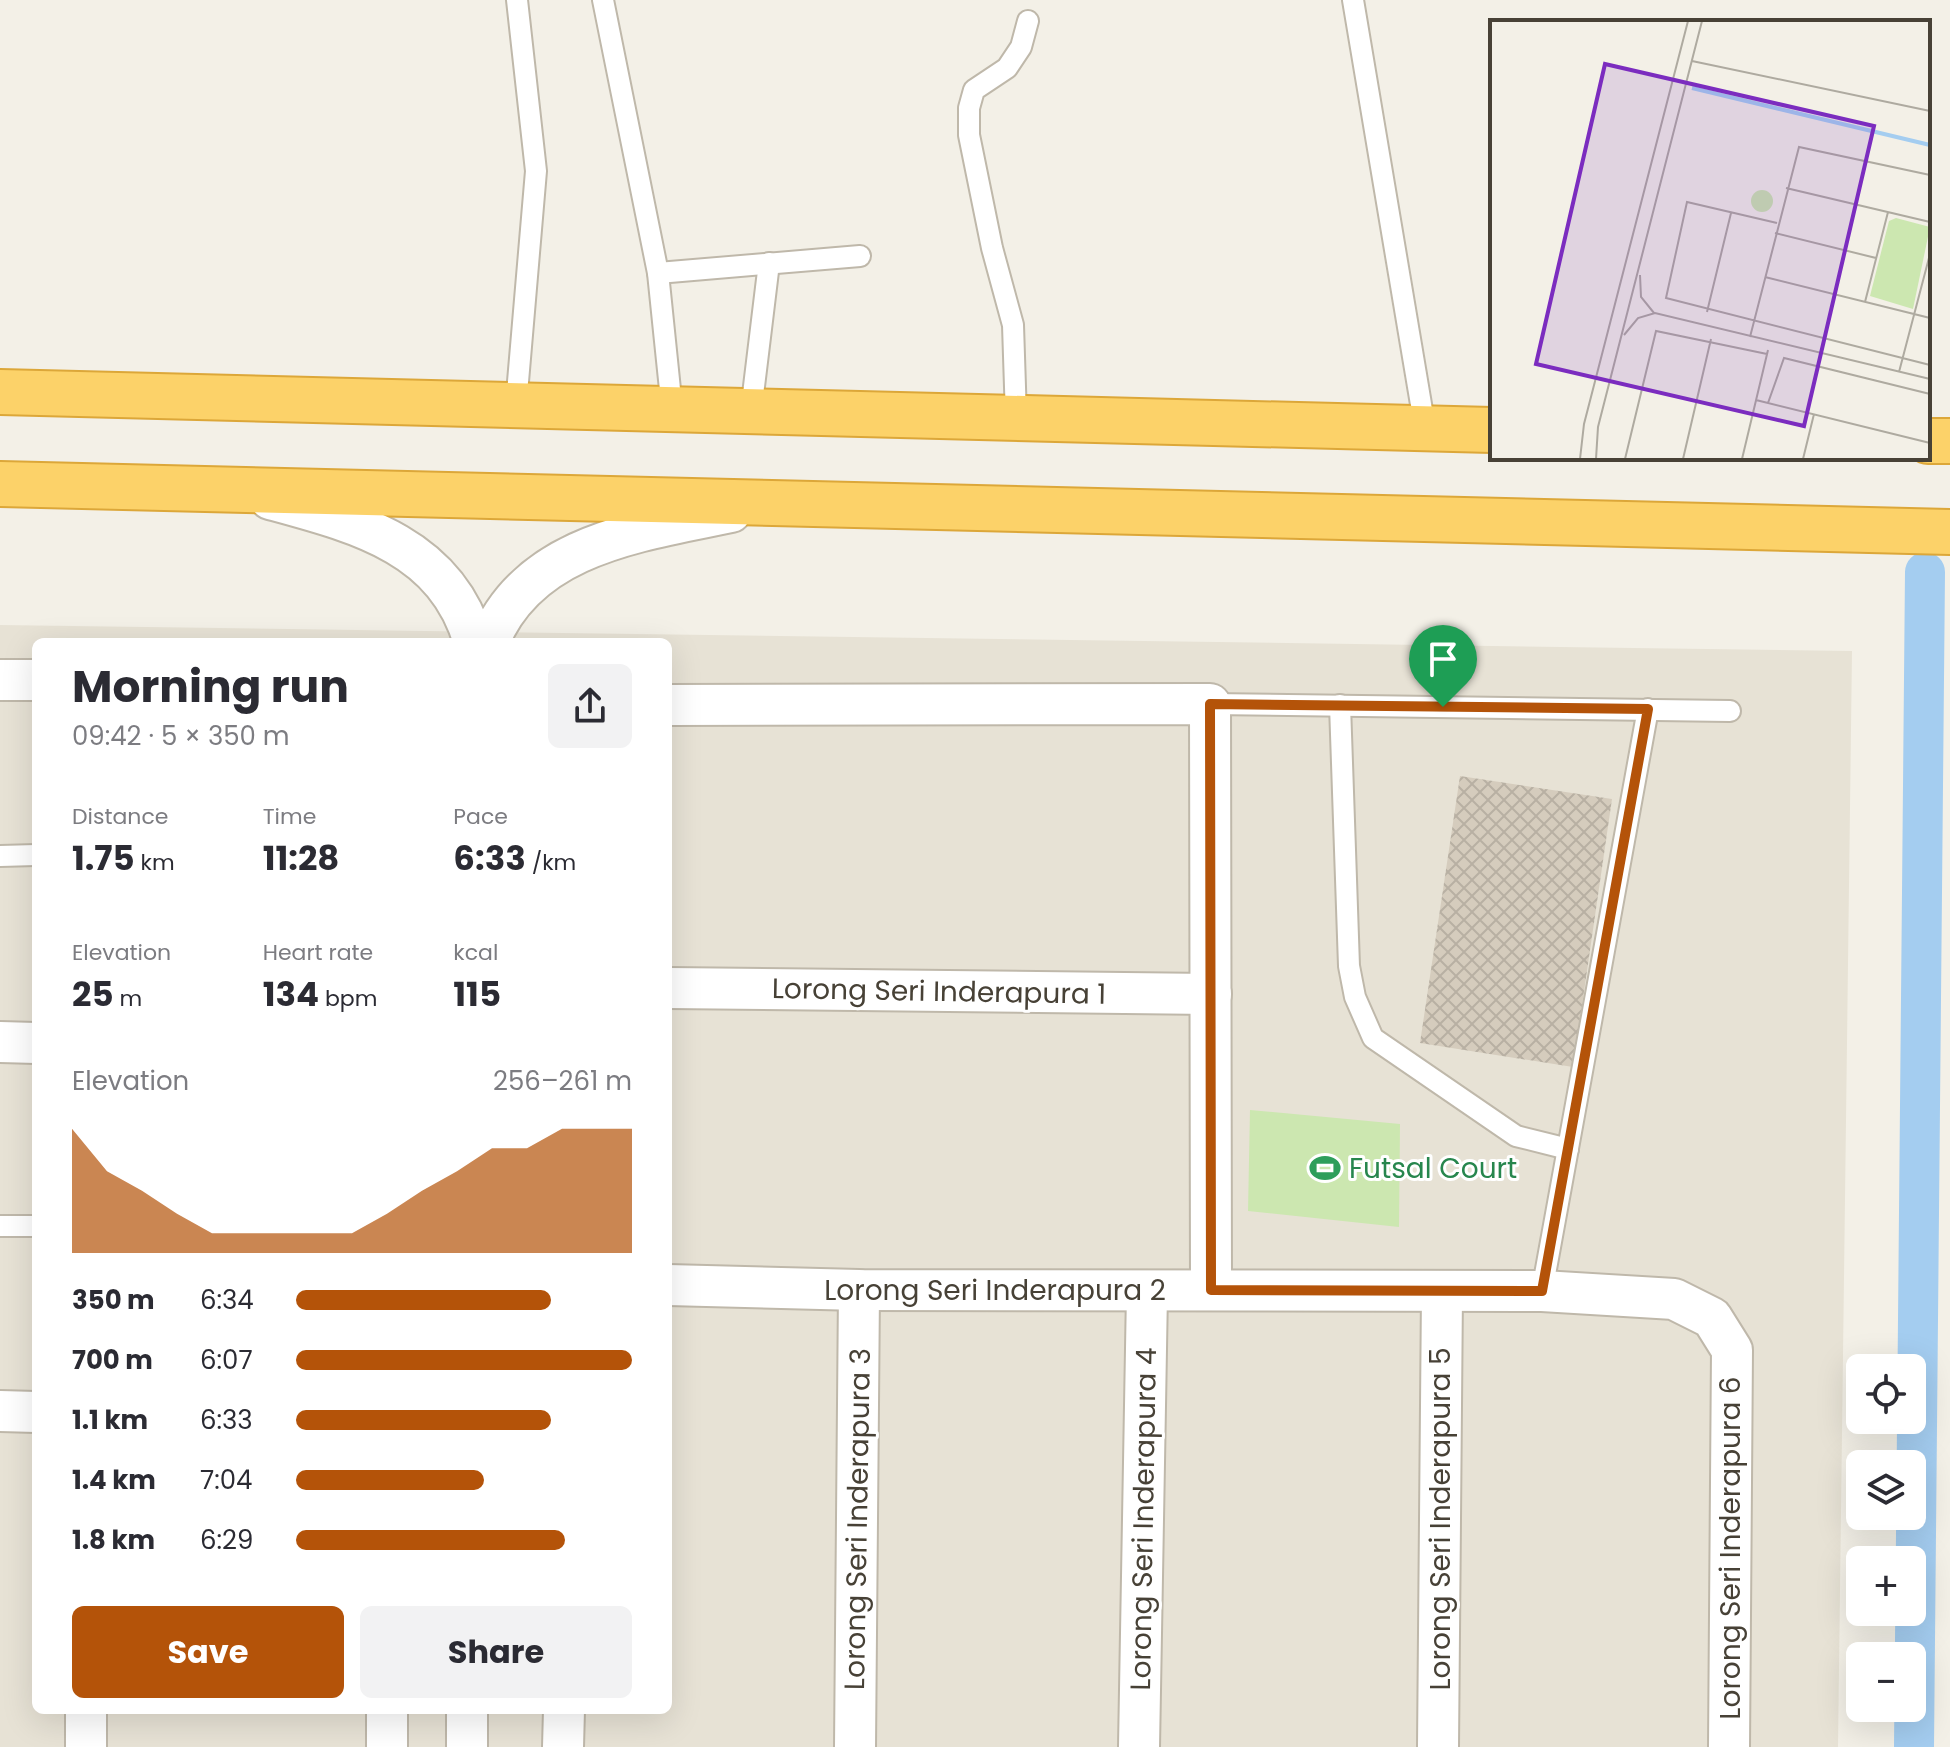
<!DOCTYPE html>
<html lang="en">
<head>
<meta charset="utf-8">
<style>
  body { margin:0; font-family:Poppins,sans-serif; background:#f2f2f3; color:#2b2b33; height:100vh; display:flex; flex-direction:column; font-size:30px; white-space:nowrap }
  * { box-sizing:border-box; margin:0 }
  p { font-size:26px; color:#7c7c81 }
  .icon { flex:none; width:44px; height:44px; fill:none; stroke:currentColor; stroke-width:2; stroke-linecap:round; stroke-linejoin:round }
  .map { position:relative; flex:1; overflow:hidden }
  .panel { position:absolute; left:32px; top:638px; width:640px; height:1076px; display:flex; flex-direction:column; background:#fff; border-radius:12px; box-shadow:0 8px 32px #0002 }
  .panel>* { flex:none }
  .tools { position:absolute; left:1846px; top:1354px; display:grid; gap:16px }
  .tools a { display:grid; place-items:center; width:80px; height:80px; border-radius:12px; background:#fff; box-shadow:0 8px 32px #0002; font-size:40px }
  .pin { position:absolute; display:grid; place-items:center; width:68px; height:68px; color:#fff; margin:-82px -34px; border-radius:50% 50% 50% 0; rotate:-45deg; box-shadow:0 0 8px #0007 }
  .pin .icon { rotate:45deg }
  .round { display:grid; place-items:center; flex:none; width:84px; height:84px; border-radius:12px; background:#f2f2f3 }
  .summary { display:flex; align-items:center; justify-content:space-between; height:136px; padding:0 40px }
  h1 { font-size:44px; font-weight:700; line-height:60px }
  .figures { display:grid; grid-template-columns:repeat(3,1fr); gap:12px; height:136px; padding:8px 40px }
  .figures div { display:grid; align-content:center }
  .figures b { font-size:34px; font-weight:700 }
  .figures small { font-size:22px; font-weight:400 }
  .figures p { font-size:22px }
  .chart { height:224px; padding:16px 40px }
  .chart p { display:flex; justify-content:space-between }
  .chart svg { width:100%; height:144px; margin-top:8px; fill:#b45309; opacity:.7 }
  .button { display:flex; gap:16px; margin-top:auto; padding:16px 40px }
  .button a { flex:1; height:92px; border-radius:12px; background:#b45309; color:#fff; font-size:32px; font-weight:700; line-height:92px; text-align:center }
  .button a+a { background:#f2f2f3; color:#2b2b33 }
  ul { padding:0 40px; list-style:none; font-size:26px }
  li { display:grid; grid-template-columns:128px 96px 1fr; align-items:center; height:60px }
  li i { height:20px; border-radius:10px; background:#b45309 }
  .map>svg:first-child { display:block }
</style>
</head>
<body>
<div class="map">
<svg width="1950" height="1747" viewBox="0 0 1950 1747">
  <defs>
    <pattern id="building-cross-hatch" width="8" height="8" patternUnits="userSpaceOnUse" patternTransform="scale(2)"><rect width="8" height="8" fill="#d5ccbd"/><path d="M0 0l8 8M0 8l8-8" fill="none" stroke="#b8b0a3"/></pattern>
  </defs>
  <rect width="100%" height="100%" fill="#f3f0e7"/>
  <path fill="#e7e2d5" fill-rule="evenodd" d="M 0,625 L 1852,651 L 1838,1747 L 0,1747 ZM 36,642 L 668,642 L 668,1710 L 36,1710 Z"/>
  <path fill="#cce7b0" d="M 1250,1110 L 1400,1124 L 1399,1227 L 1248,1211 Z"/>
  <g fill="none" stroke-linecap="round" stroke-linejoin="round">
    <path stroke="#a4cdf0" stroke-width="40" d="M 1914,1747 L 1925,572"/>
  </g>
  <path fill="url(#building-cross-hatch)" d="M 1460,776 L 1612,799 L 1573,1067 L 1420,1043 Z"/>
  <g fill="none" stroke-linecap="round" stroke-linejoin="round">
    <g stroke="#bfb8aa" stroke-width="24">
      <g id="lane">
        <path d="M 603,0 L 658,273 L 672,409"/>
        <path d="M 1353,0 L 1425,428"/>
        <path d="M 658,273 L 860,256"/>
        <path d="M 516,405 L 536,171 L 517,0"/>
        <path d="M 751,411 L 769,263"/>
        <path d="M 1016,418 L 1013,325 L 992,248 L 969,135 L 969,108 L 974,90 L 1007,68 L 1021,47 L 1028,21"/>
        <path d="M 1210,704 L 1730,711"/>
        <path d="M 1340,705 L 1349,966 L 1355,997 L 1373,1038 L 1516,1136 L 1568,1149"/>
        <path d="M 0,856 L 36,855"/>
        <path d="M 0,1226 L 36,1226"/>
        <path d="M 1542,1291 L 1648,709"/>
      </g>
    </g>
    <g stroke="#bfb8aa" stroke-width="44">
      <g id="street">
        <path d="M 270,499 C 358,523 446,545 474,642"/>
        <path d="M 489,642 C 528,544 641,531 731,512"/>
        <path d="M 0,680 L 36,680"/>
        <path d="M 668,705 L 1210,704 L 1211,1290"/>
        <path d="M 668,988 L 1211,994"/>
        <path d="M 0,1042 L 36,1043"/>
        <path d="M 668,1285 L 859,1290 L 1542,1291 L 1674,1299 L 1712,1318 L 1732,1350 L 1729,1747"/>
        <path d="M 0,1411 L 36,1412"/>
        <path d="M 467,1710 L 467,1747"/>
        <path d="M 86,1747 L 86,1710"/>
        <path d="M 387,1747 L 387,1710"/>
        <path d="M 563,1747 L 564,1710"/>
        <path d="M 855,1747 L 859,1290"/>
        <path d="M 1139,1747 L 1147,1292"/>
        <path d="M 1438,1747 L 1442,1292"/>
      </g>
    </g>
    <g stroke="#dca739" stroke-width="48">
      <g id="highway">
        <path d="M 0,392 L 1492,430"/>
        <path d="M 1928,441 L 1950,441"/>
        <path d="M 0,484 L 1950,532"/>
      </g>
    </g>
    <use href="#lane" stroke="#fff" stroke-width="20"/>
    <use href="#street" stroke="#fff" stroke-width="40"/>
    <use href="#highway" stroke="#fcd269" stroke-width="44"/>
  </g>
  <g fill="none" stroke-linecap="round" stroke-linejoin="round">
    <g stroke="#fff" stroke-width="16">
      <path id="route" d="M 1210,704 L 1648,709 L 1542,1291 L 1211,1290 Z"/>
    </g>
    <use href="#route" stroke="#b45309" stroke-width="10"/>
  </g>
  <defs>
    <g id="stadium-bare" transform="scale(2.4)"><path d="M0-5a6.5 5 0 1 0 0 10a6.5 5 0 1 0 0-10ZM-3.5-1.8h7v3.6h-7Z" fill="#2e9e5b" stroke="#fff" stroke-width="2.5" paint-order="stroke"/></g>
  </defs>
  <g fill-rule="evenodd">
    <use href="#stadium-bare" x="1325" y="1168"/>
  </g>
  <g text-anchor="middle" stroke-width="6" stroke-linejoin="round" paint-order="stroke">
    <g font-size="28" fill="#474136" stroke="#fff">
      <text transform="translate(939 991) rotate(1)" y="10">Lorong Seri Inderapura 1</text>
      <text x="995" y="1300">Lorong Seri Inderapura 2</text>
      <text transform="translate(857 1519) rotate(-89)" y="10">Lorong Seri Inderapura 3</text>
      <text transform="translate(1143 1519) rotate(-89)" y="10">Lorong Seri Inderapura 4</text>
      <text transform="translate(1440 1519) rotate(-90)" y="10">Lorong Seri Inderapura 5</text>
      <text transform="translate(1730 1548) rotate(-90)" y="10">Lorong Seri Inderapura 6</text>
    </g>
    <g font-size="28" fill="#27864d" stroke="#fff" text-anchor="start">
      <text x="1349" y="1178">Futsal Court</text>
    </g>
  </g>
  <g transform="translate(1490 20)">
    <rect width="440" height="440" fill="#f3f0e7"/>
    <path d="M261 181a11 11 0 1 1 22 0a11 11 0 1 1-22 0Z" fill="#cce7b0"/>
    <path d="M 406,198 L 440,207 L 423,289 L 380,276 L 399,201 Z" fill="#cce7b0"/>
    <path fill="none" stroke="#a4cdf0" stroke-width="4" d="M 202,68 L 440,125"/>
    <path fill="none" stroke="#aeaaa0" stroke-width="2" d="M 202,41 L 440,91M 296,168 L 440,202M 287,203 L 197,182 L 176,278 L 440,345M 285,213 L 386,238M 150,255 L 151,277 L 164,293M 275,257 L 440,298M 375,282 L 398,192M 217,292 L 241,193M 134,315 L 148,298 L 165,293 L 440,359M 260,317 L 309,127 L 440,155M 409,352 L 440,234M 266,380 L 440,423M 278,383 L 294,338 L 440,374M 90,439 L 94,404 L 198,1M 106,439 L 108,407 L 212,1M 135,439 L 166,311 L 277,334M 193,439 L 221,319M 252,439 L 278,330M 313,439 L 324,394"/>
    <path fill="#7b2cbf" fill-opacity="0.15" stroke="#7b2cbf" stroke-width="4" d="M 115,44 L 384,106 L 314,406 L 46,344 Z"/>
    <rect width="440" height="440" fill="none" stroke="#474136" stroke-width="4"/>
  </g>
</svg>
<div class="tools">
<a><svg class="icon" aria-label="locate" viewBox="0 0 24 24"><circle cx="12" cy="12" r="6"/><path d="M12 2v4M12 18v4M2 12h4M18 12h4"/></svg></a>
<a><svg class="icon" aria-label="layers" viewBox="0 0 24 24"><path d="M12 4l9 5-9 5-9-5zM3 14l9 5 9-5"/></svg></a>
<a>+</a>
<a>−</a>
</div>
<div class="pin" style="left:1443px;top:707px;background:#1e9e55"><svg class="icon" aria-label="arrive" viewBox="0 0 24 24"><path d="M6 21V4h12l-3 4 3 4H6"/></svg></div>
<section class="panel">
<div class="summary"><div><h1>Morning run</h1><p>09:42 · 5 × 350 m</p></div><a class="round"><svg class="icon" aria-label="share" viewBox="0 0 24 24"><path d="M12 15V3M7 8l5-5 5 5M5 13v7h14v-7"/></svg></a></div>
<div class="figures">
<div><p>Distance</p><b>1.75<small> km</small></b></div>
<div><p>Time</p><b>11:28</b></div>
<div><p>Pace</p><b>6:33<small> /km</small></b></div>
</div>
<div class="figures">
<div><p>Elevation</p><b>25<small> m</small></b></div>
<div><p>Heart rate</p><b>134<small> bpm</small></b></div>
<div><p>kcal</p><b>115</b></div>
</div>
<div class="chart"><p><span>Elevation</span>256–261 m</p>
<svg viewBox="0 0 160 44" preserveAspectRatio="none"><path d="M0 44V6L10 19L20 25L30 32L40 38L50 38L60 38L70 38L80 38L90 32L100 25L110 19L120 12L130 12L140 6L150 6L160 6V44z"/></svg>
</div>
<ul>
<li><b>350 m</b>6:34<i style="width:76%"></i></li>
<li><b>700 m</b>6:07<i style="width:100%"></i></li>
<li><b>1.1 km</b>6:33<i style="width:76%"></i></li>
<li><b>1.4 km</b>7:04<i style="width:56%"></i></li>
<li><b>1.8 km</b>6:29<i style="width:80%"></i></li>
</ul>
<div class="button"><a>Save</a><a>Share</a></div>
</section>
</div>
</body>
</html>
